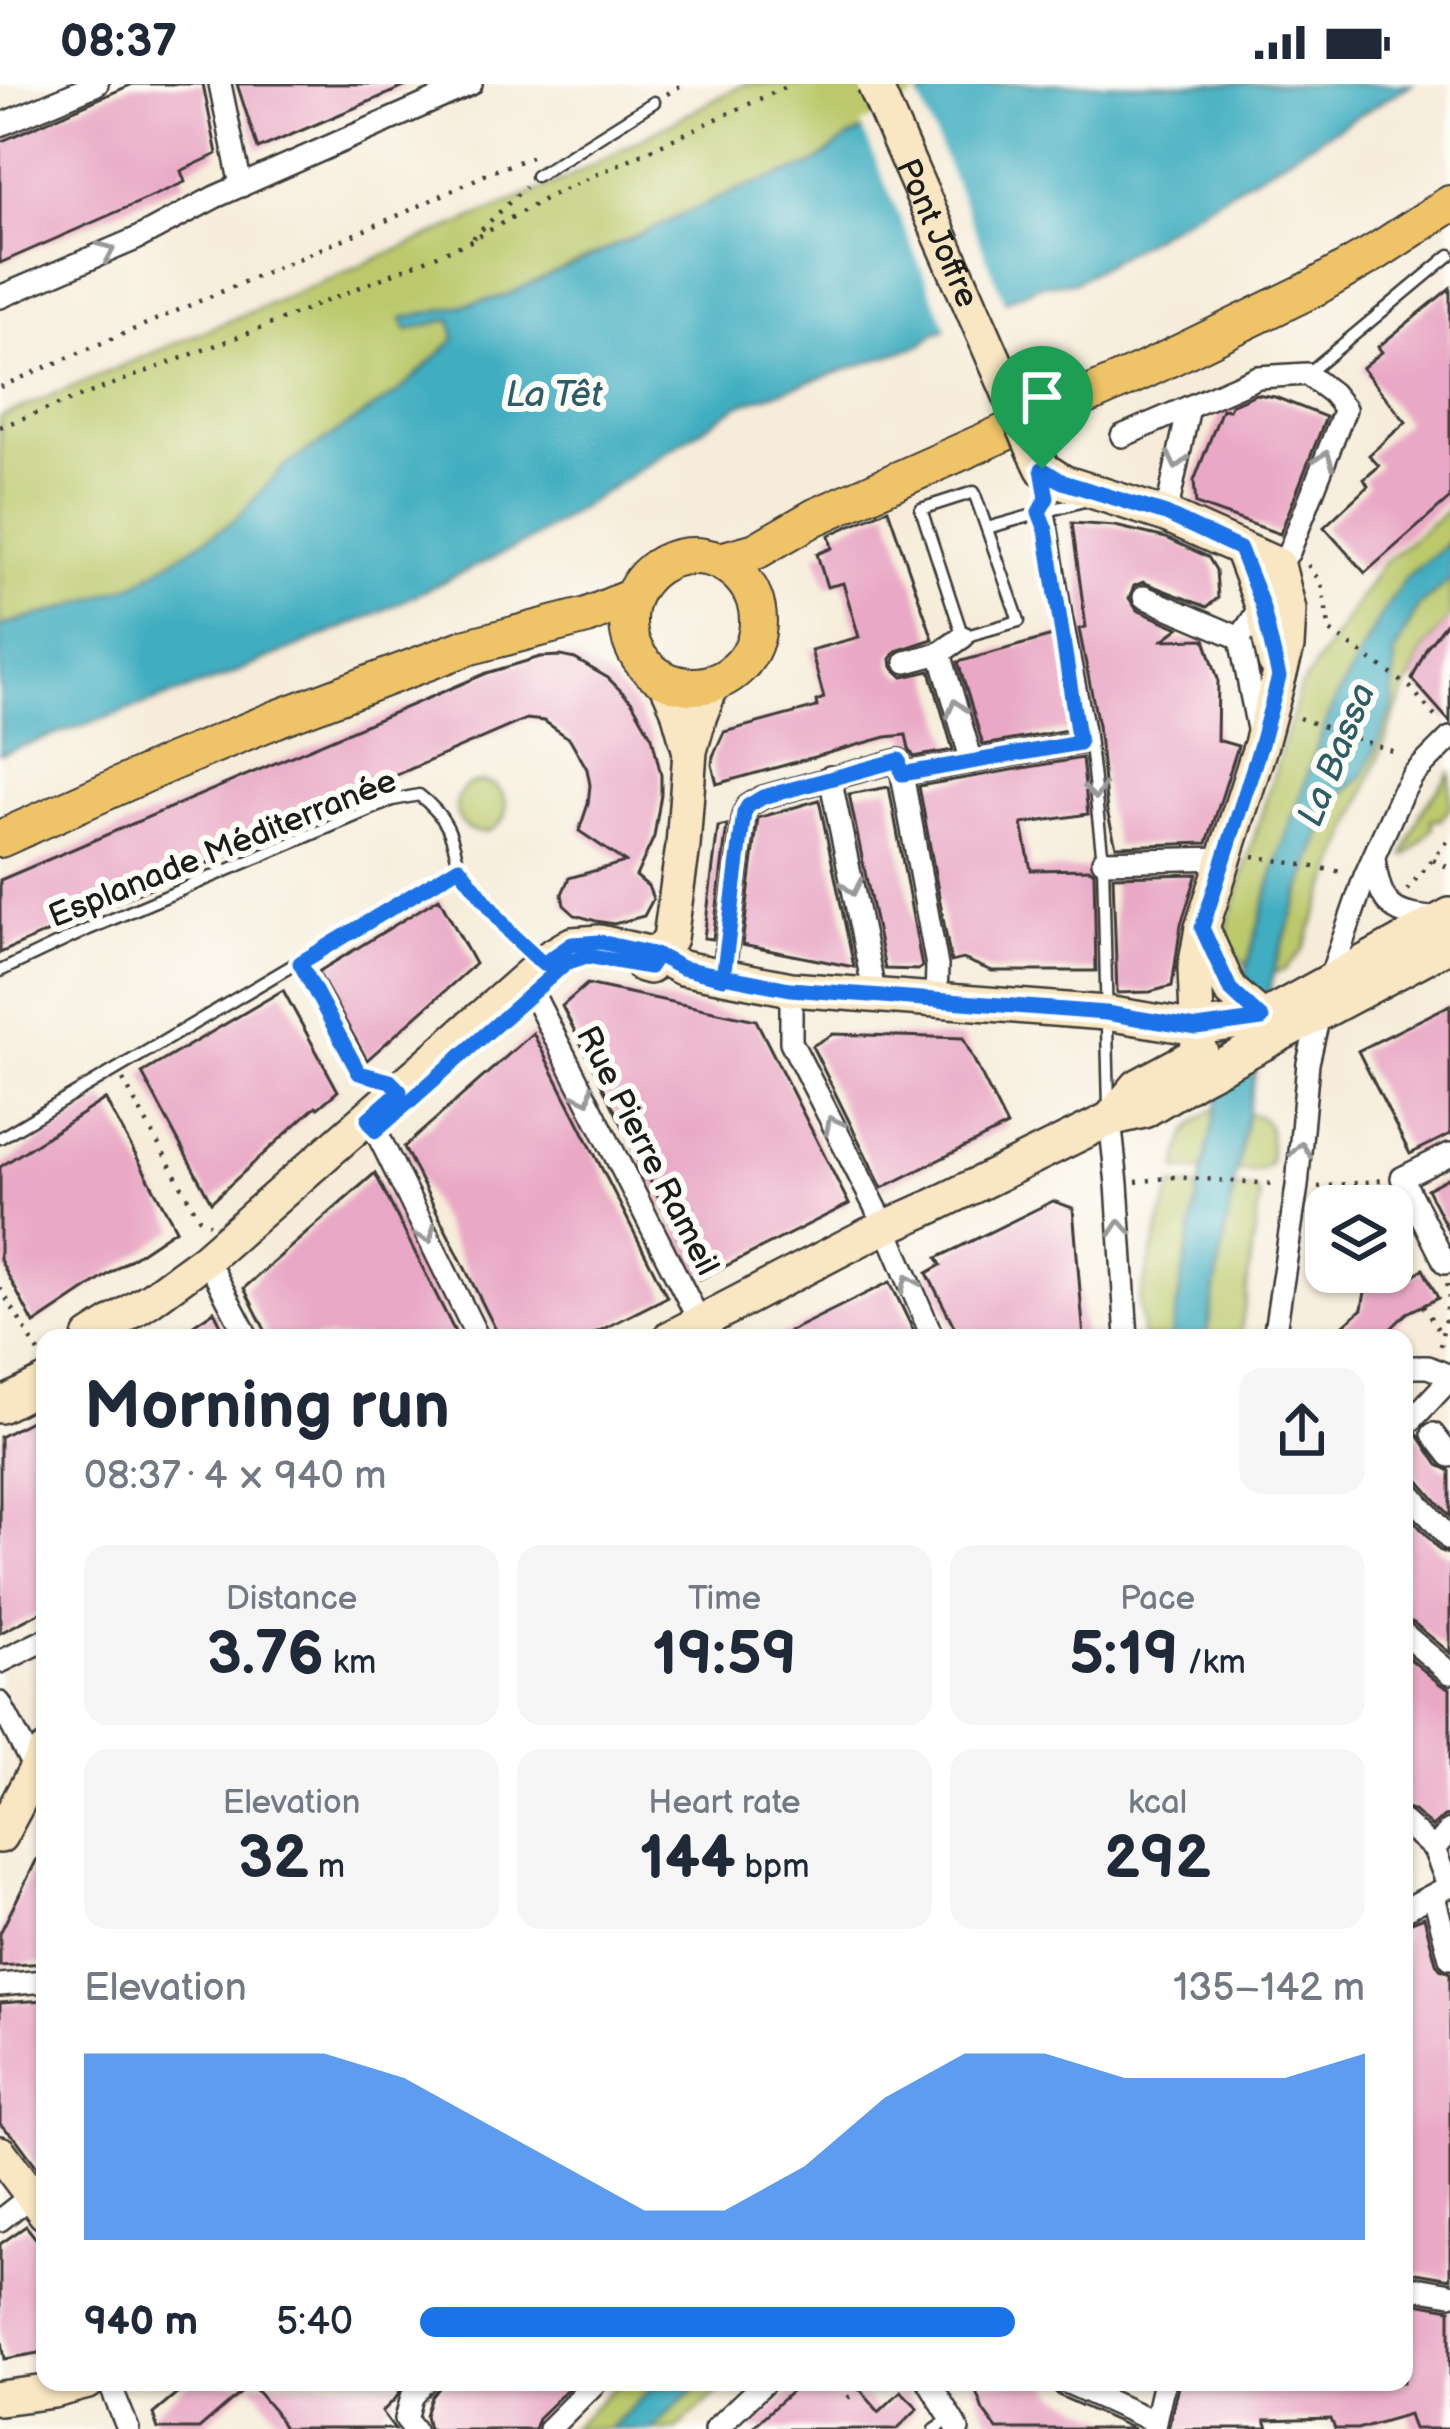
<!DOCTYPE html>
<html lang="en">
<head>
<meta charset="utf-8">
<style>
  body { margin:0; font-family:"Balsamiq Sans",sans-serif; background:#f6f6f7; color:#1f2937; height:100vh; display:flex; flex-direction:column; font-size:45px; white-space:nowrap }
  * { box-sizing:border-box; margin:0 }
  p { font-size:39px; color:#747a83 }
  .icon { flex:none; width:66px; height:66px; fill:none; stroke:currentColor; stroke-width:2; stroke-linecap:round; stroke-linejoin:round }
  .map { position:relative; flex:1; overflow:hidden }
  .panel { position:absolute; left:36px; top:1245px; width:1377px; height:1062px; display:flex; flex-direction:column; background:#fff; border-radius:24px; box-shadow:0 3px 9px #0004 }
  .panel>* { flex:none }
  .controls { position:absolute; left:1305px; top:1101px; display:grid; gap:24px }
  .controls a { display:grid; place-items:center; width:108px; height:108px; border-radius:24px; background:#fff; box-shadow:0 3px 9px #0004; font-size:60px }
  .pin { position:absolute; display:grid; place-items:center; width:102px; height:102px; color:#fff; margin:-123px -51px; border-radius:50% 50% 50% 0; rotate:-45deg; box-shadow:0 0 12px #0007 }
  .pin .icon { rotate:45deg }
  .round { display:grid; place-items:center; flex:none; width:126px; height:126px; border-radius:24px; background:#f6f6f7 }
  .summary { display:flex; align-items:center; justify-content:space-between; height:204px; padding:0 48px }
  h1 { font-size:66px; font-weight:600; line-height:90px }
  .figures { display:grid; grid-template-columns:repeat(3,1fr); gap:18px; height:204px; padding:12px 48px }
  .figures div { display:grid; align-content:center; border-radius:24px; background:#f6f6f7; text-align:center }
  .figures b { font-size:60px; font-weight:600 }
  .figures small { font-size:33px; font-weight:400 }
  .figures p { font-size:33px }
  .chart { height:336px; padding:24px 48px }
  .chart p { display:flex; justify-content:space-between }
  .chart svg { width:100%; height:216px; margin-top:12px; fill:#1a73e8; opacity:.7 }
  ul { padding:0 48px; list-style:none; font-size:39px }
  li { display:grid; grid-template-columns:192px 144px 1fr; align-items:center; height:90px }
  li i { height:30px; border-radius:15px; background:#1a73e8 }
  .status { display:flex; justify-content:space-between; align-items:center; height:84px; padding:0 60px; background:#fff; direction:ltr }
  .status svg { height:33px; fill:currentColor }
  .map>svg:first-child { display:block }
</style>
</head>
<body>
<div class="status"><b>08:37</b><svg viewBox="0 0 49 12"><path d="M0 12V9h3v3zM5 12V6h3v6zM10 12V3h3v9zM15 12V0h3v12zM26 1h20v11H26zM47 4h2v5h-2z"/></svg></div>
<div class="map">
<svg width="1450" height="2345" viewBox="0 0 1450 2345">
  <rect width="100%" height="100%" fill="#fdfcf7"/>
  <filter id="ink" filterUnits="userSpaceOnUse"><feTurbulence type="fractalNoise" baseFrequency=".00833" numOctaves="2"/><feDisplacementMap in="SourceGraphic" scale="24" xChannelSelector="R" yChannelSelector="G"/><feConvolveMatrix kernelMatrix="1 2 1 2 8 2 1 2 1" color-interpolation-filters="sRGB"/></filter>
  <filter id="wash" filterUnits="userSpaceOnUse"><feTurbulence type="fractalNoise" baseFrequency=".004" numOctaves="4" result="noise"/><feDisplacementMap in="SourceGraphic" scale="48" xChannelSelector="R" yChannelSelector="G"/><feGaussianBlur stdDeviation="2.7" result="paint"/><feColorMatrix in="noise" values="0 0 0 0 0 0 0 0 0 0 0 0 0 0 0 0 0 1.4 0 .05"/><feComposite in="paint" operator="in"/></filter>
  <g filter="url(#wash)">
    <rect width="100%" height="100%" fill="#f6ecd9"/>
    <g fill="#bbc96c" stroke="#6c7244" stroke-width="3">
      <path d="M 744,0 L 933,0 L 914,21 L 845,56 L 811,82 L 742,104 L 502,213 L 403,234 L 408,246 L 452,235 L 455,255 L 397,309 L 284,383 L 234,437 L 133,501 L 60,526 L 0,542 L 0,333 L 564,96 Z"/>
      <path d="M 1450,424 L 1450,457 L 1405,494 L 1275,783 L 1247,881 C 1232,871 1228,863 1226,845 L 1300,605 L 1382,480 Z"/>
      <path d="M 1450,496 L 1450,534 L 1423,566 L 1404,609 L 1303,866 L 1284,886 L 1273,889 L 1332,718 L 1364,690 L 1393,626 L 1395,568 L 1418,523 Z"/>
      <path d="M 1450,689 L 1450,724 L 1440,736 L 1431,736 L 1433,744 L 1407,772 L 1404,771 L 1421,728 Z"/>
      <circle cx="481" cy="723" r="25"/>
      <path d="M 1218,1023 L 1204,1087 L 1177,1086 C 1184,1052 1185,1040 1218,1023 Z"/>
      <path d="M 1246,1029 C 1275,1032 1271,1057 1270,1080 C 1260,1090 1250,1088 1237,1087 Z"/>
      <path d="M 1173,1101 L 1199,1104 L 1171,1254 L 1143,1254 L 1139,1219 L 1162,1133 Z"/>
      <path d="M 1234,1104 L 1256,1105 L 1260,1113 L 1240,1254 L 1206,1254 Z"/>
      <path d="M 620,2298 L 659,2298 L 608,2345 L 571,2345 Z"/>
      <path d="M 702,2298 L 729,2298 L 677,2345 L 651,2345 Z"/>
    </g>
    <g fill="#41adc0" stroke="#2e646e" stroke-width="3">
      <path d="M 933,0 L 1412,0 L 1075,198 L 1040,201 L 934,250 L 921,261 L 739,321 L 529,457 L 367,534 L 222,594 L 0,670 L 0,542 L 60,526 L 133,501 L 234,437 L 284,383 L 397,309 L 455,255 L 451,235 L 407,246 L 402,234 L 502,213 L 742,104 L 811,82 L 845,56 L 914,21 Z"/>
      <path d="M 1450,457 L 1450,496 L 1418,523 L 1395,568 L 1393,625 L 1364,691 L 1332,718 L 1275,880 L 1206,1254 L 1171,1254 L 1199,1104 L 1247,881 L 1275,783 L 1329,629 L 1378,536 L 1405,494 Z"/>
      <path d="M 659,2298 L 702,2298 L 651,2345 L 608,2345 Z"/>
    </g>
    <path fill="#f6ecd9" d="M 917,9 L 1007,223 L 949,250 L 861,41 L 910,16 Z"/>
    <g id="blocks">
      <g fill="#e9a8c5">
        <path d="M 133,0 L 203,0 L 217,70 L 181,87 L 185,98 L 0,179 L 0,58 Z"/>
        <path d="M 237,0 L 411,0 L 258,65 Z"/>
        <path d="M 1450,204 L 1450,414 L 1365,489 L 1324,443 L 1368,402 L 1364,395 L 1379,382 L 1369,371 L 1406,338 L 1362,284 L 1382,268 L 1378,263 Z"/>
        <path d="M 1256,310 L 1275,313 L 1326,333 L 1280,450 L 1196,420 L 1194,397 L 1222,325 L 1229,326 L 1231,321 Z"/>
        <path d="M 888,425 L 933,555 L 896,567 L 891,575 L 892,583 L 903,593 L 930,587 L 953,666 L 914,673 L 909,665 L 906,651 L 886,653 L 717,700 L 712,681 L 713,672 L 724,648 L 817,623 L 816,617 L 824,614 L 811,566 L 859,553 L 843,499 L 827,503 L 817,470 L 832,464 L 829,451 Z"/>
        <path d="M 1072,439 L 1115,442 L 1166,454 L 1208,473 L 1216,486 L 1218,514 L 1207,523 L 1143,498 L 1134,502 L 1129,514 L 1137,526 L 1179,544 L 1163,556 L 1205,555 L 1218,595 L 1217,656 L 1238,662 L 1207,759 L 1116,762 L 1107,727 L 1098,641 L 1079,545 L 1086,543 Z"/>
        <path d="M 1450,533 L 1450,638 L 1412,595 L 1427,563 Z"/>
        <path d="M 1060,550 L 1078,644 L 983,661 L 958,578 Z"/>
        <path d="M 561,572 L 575,575 L 608,594 L 632,618 L 652,653 L 661,691 L 661,710 L 654,753 L 636,792 L 648,802 L 653,815 L 644,832 L 614,840 L 596,837 L 575,831 L 564,821 L 562,810 L 569,794 L 625,778 L 579,747 L 588,720 L 590,701 L 587,685 L 570,655 L 544,637 L 526,635 L 385,696 L 388,701 L 0,869 L 0,796 L 487,589 L 540,573 Z"/>
        <path d="M 1082,674 L 1088,730 L 1022,740 L 1031,786 L 1090,785 L 1094,788 L 1096,887 L 992,887 L 963,875 L 951,878 L 919,702 Z"/>
        <path d="M 889,703 L 922,883 L 918,886 L 885,885 L 849,710 Z"/>
        <path d="M 819,716 L 854,883 L 742,861 L 758,734 Z"/>
        <path d="M 727,741 L 713,855 L 704,854 L 718,743 Z"/>
        <path d="M 1197,790 L 1181,840 L 1172,902 L 1150,908 L 1117,909 L 1113,792 Z"/>
        <path d="M 439,814 L 475,880 L 367,976 L 318,888 Z"/>
        <path d="M 587,900 L 756,936 L 849,1120 L 700,1195 L 562,922 Z"/>
        <path d="M 283,906 L 338,1007 L 318,1024 L 316,1022 L 211,1118 L 142,989 Z"/>
        <path d="M 1450,921 L 1450,1050 L 1410,1070 L 1358,967 Z"/>
        <path d="M 533,949 L 667,1213 L 585,1254 L 500,1254 L 404,1063 Z"/>
        <path d="M 833,950 L 963,954 L 1007,1042 L 882,1104 L 812,962 Z"/>
        <path d="M 105,1015 L 176,1145 L 34,1240 L 0,1176 L 0,1083 Z"/>
        <path d="M 375,1089 L 458,1254 L 269,1254 L 244,1204 Z"/>
        <path d="M 1450,1093 L 1450,1150 L 1427,1105 Z"/>
        <path d="M 1053,1117 L 1073,1124 L 1084,1254 L 960,1254 L 927,1189 L 941,1181 L 937,1174 Z"/>
        <path d="M 1423,1185 L 1438,1214 L 1407,1229 L 1381,1254 L 1329,1254 L 1362,1225 L 1366,1202 L 1393,1203 Z"/>
        <path d="M 890,1198 L 917,1254 L 776,1254 L 863,1211 Z"/>
        <path d="M 214,1227 L 227,1254 L 174,1254 Z"/>
        <path d="M 36,1334 L 45,1352 L 45,1526 L 0,1549 L 0,1353 Z"/>
        <path d="M 1418,1351 L 1438,1381 L 1450,1387 L 1450,1433 L 1415,1392 L 1404,1387 L 1404,1359 Z"/>
        <path d="M 1404,1425 L 1439,1466 L 1450,1471 L 1450,1569 L 1414,1539 L 1404,1535 Z"/>
        <path d="M 1404,1570 L 1440,1600 L 1450,1604 L 1450,1731 L 1444,1732 L 1432,1743 L 1414,1727 L 1404,1723 Z"/>
        <path d="M 45,1759 L 45,1879 L 0,1882 L 0,1849 Z"/>
        <path d="M 1424,1833 L 1436,1879 L 1440,1885 L 1450,1889 L 1450,2195 L 1404,2187 L 1404,1841 Z"/>
        <path d="M 45,1916 L 45,2094 L 17,2056 L 0,2040 L 0,1919 Z"/>
        <path d="M 26,2142 L 45,2166 L 45,2268 L 5,2275 L 0,2245 L 0,2160 Z"/>
        <path d="M 1404,2217 L 1450,2225 L 1450,2345 L 1414,2345 L 1409,2330 L 1357,2345 L 1335,2345 L 1331,2335 L 1265,2337 L 1268,2345 L 1168,2345 L 1179,2298 L 1404,2298 Z"/>
        <path d="M 191,2298 L 405,2298 L 396,2314 L 382,2328 L 395,2345 L 284,2345 L 275,2328 L 251,2300 L 199,2345 L 158,2345 L 153,2330 Z"/>
        <path d="M 444,2298 L 575,2298 L 538,2334 L 534,2345 L 429,2345 L 426,2331 L 432,2313 Z"/>
        <path d="M 802,2298 L 854,2298 L 879,2328 L 901,2307 L 918,2324 L 897,2345 L 750,2345 Z"/>
        <path d="M 973,2298 L 1051,2298 L 1053,2306 L 1060,2312 L 1134,2345 L 997,2345 L 983,2326 Z"/>
      </g>
    </g>
  </g>
  <g filter="url(#ink)">
    <use href="#blocks" fill-opacity="0" stroke="#3d3b38" stroke-width="3"/>
    <g fill="none" stroke-linecap="round" stroke-linejoin="round">
      <g stroke="#3d3b38" stroke-width="15">
        <g id="lane">
          <path d="M 536,92 L 654,18"/>
          <path d="M 1307,290 L 1450,171"/>
          <path d="M 1044,394 L 1067,535 L 1088,643 L 1103,777 L 1109,1025"/>
          <path d="M 974,408 L 1019,537 L 963,553 L 921,425 Z"/>
          <path d="M 987,444 L 1087,416"/>
          <path d="M 459,783 L 512,851 L 541,878"/>
          <path d="M 0,887 L 89,845 L 393,716 L 419,711 C 447,733 452,749 459,783 L 0,1054"/>
          <path d="M 935,2345 L 951,2334"/>
        </g>
      </g>
      <g stroke="#3d3b38" stroke-width="26">
        <g id="street">
          <path d="M 220,0 L 241,102"/>
          <path d="M 0,41 L 97,0"/>
          <path d="M 0,213 L 136,155 L 215,113 L 471,0"/>
          <path d="M 1122,352 L 1258,293 L 1307,290 L 1332,309 L 1345,325 L 1289,468 L 1278,481"/>
          <path d="M 1166,431 L 1189,323"/>
          <path d="M 1144,513 L 1240,554"/>
          <path d="M 940,569 L 972,678"/>
          <path d="M 906,578 L 940,569 L 963,553"/>
          <path d="M 1259,650 L 1240,554 L 1262,521"/>
          <path d="M 902,690 L 937,882 L 936,917"/>
          <path d="M 830,693 L 875,912"/>
          <path d="M 1374,775 C 1381,826 1393,831 1442,835"/>
          <path d="M 1103,777 L 1224,774"/>
          <path d="M 723,894 L 744,729 L 748,722 L 763,713 L 899,676 L 902,690 L 1079,659"/>
          <path d="M 1329,897 L 1365,792 L 1401,711 L 1413,691 L 1450,654"/>
          <path d="M 791,905 L 791,958 L 886,1144 L 933,1254"/>
          <path d="M 532,908 L 708,1254"/>
          <path d="M 1110,1035 L 1117,1100 L 1127,1254"/>
          <path d="M 376,1047 L 478,1254"/>
          <path d="M 1450,1070 L 1402,1094 L 1445,1179 L 1450,1177"/>
          <path d="M 214,1189 L 248,1254"/>
          <path d="M 1274,1254 L 1297,1102 L 1308,979 L 1320,927"/>
          <path d="M 1404,1283 L 1428,1283 L 1450,1292"/>
          <path d="M 1404,1344 L 1450,1295"/>
          <path d="M 1433,1350 L 1450,1372"/>
          <path d="M 1404,1402 L 1450,1456"/>
          <path d="M 1404,1550 L 1450,1589"/>
          <path d="M 0,1578 L 45,1556"/>
          <path d="M 0,1619 L 35,1686"/>
          <path d="M 1404,1738 L 1434,1765 L 1449,1803"/>
          <path d="M 1434,1765 L 1450,1746"/>
          <path d="M 1434,1812 L 1450,1874"/>
          <path d="M 1404,1826 L 1446,1804"/>
          <path d="M 0,1901 L 45,1897"/>
          <path d="M 0,2136 L 32,2111"/>
          <path d="M 1404,2202 L 1450,2210"/>
          <path d="M 109,2298 L 128,2345"/>
          <path d="M 929,2298 L 958,2345"/>
          <path d="M 1066,2298 L 1155,2338"/>
          <path d="M 414,2345 L 406,2335 L 412,2313 L 425,2298"/>
          <path d="M 549,2345 L 596,2298"/>
          <path d="M 715,2345 L 765,2298"/>
          <path d="M 1153,2345 L 1164,2298"/>
        </g>
      </g>
      <g stroke="#3d3b38" stroke-width="38">
        <g id="secondary">
          <path d="M 1033,364 L 1043,385 L 1063,398 L 1166,431 L 1278,481 L 1289,526 L 1287,563 L 1261,660 L 1202,844 L 1195,884 L 1198,961"/>
          <path d="M 1241,465 L 1262,521 L 1275,578"/>
          <path d="M 665,596 L 677,623 L 689,665"/>
          <path d="M 1202,844 L 1230,906 L 1273,943"/>
          <path d="M 642,881 L 649,883 L 670,854 L 683,762 L 690,667 L 700,631 L 713,599"/>
          <path d="M 1268,931 L 1450,831"/>
          <path d="M 1110,1035 L 1138,1002 L 1201,968"/>
          <path d="M 90,1254 L 151,1215 L 206,1175 L 550,873 L 572,860 L 600,858 L 657,871 L 682,884 L 791,905 L 1106,929 L 1197,944 L 1262,935"/>
          <path d="M 670,1254 L 868,1151 L 931,1123 L 1110,1035 L 1144,1027 L 1200,993 L 1450,860"/>
          <path d="M 0,1322 L 45,1299"/>
          <path d="M 0,1752 L 45,1668"/>
          <path d="M 0,2069 L 45,2129"/>
          <path d="M 0,2314 L 54,2307 L 88,2298"/>
        </g>
      </g>
      <g stroke="#3d3b38" stroke-width="40">
        <g id="primary">
          <circle cx="693" cy="537" r="65"/>
          <path d="M 720,477 L 756,467 L 815,433 L 1145,286 L 1314,204 L 1376,168 L 1450,120"/>
          <path d="M 0,755 L 172,678 L 279,634 L 467,563 L 587,532 L 632,513"/>
        </g>
      </g>
      <g stroke="#3d3b38" stroke-width="4.5" stroke-dasharray="3 9" stroke-linecap="butt">
        <path d="M 667,10 L 683,0"/>
        <path d="M 473,154 L 525,103"/>
        <path d="M 0,303 L 404,129 L 491,88 L 536,71"/>
        <path d="M 0,343 L 264,243 L 469,158 L 546,114 L 792,0"/>
        <path d="M 1308,481 L 1321,499 L 1330,547 L 1411,604 L 1437,635"/>
        <path d="M 1299,634 L 1400,670"/>
        <path d="M 1253,772 L 1342,788"/>
        <path d="M 1433,776 L 1450,784"/>
        <path d="M 1407,806 L 1450,754"/>
        <path d="M 305,889 L 359,989 L 371,992"/>
        <path d="M 123,996 L 199,1134 L 209,1140"/>
        <path d="M 1136,1098 L 1174,1093 L 1274,1100"/>
        <path d="M 1318,1103 L 1384,1096"/>
        <path d="M 1318,1109 L 1332,1122"/>
        <path d="M 1392,1179 L 1407,1193"/>
        <path d="M 0,1204 L 42,1273"/>
        <path d="M 1423,1222 L 1441,1250"/>
        <path d="M 1440,1262 L 1449,1214 L 1447,1197"/>
        <path d="M 848,2314 L 866,2298"/>
      </g>
      <use href="#lane" stroke="#fff" stroke-width="10"/>
      <use href="#street" stroke="#fff" stroke-width="21"/>
      <use href="#secondary" stroke="#f9e7c3" stroke-width="33"/>
      <use href="#primary" stroke="#efc469" stroke-width="36"/>
      <g stroke="#3d3b38" stroke-width="38" stroke-linecap="butt">
        <g id="secondary-bridge">
          <path id="s1" d="M 874,0 L 1033,364"/>
        </g>
      </g>
      <use href="#secondary-bridge" stroke="#f9e7c3" stroke-width="33"/>
    </g>
    <defs><path id="oneway-chevron" d="M-2-3.5L2.5 0L-2 3.5" fill="none" stroke-width="1.6" stroke-linecap="round" stroke-linejoin="round" transform="scale(3)"/></defs>
    <g stroke="#999">
      <use href="#oneway-chevron" transform="translate(107 167) rotate(-23)"/>
      <use href="#oneway-chevron" transform="translate(1325 375) rotate(-69)"/>
      <use href="#oneway-chevron" transform="translate(1177 377) rotate(103)"/>
      <use href="#oneway-chevron" transform="translate(956 624) rotate(-106)"/>
      <use href="#oneway-chevron" transform="translate(1095 707) rotate(84)"/>
      <use href="#oneway-chevron" transform="translate(852 803) rotate(78)"/>
      <use href="#oneway-chevron" transform="translate(585 1012) rotate(63)"/>
      <use href="#oneway-chevron" transform="translate(833 1040) rotate(-117)"/>
      <use href="#oneway-chevron" transform="translate(1301 1066) rotate(-84)"/>
      <use href="#oneway-chevron" transform="translate(1120 1144) rotate(-94)"/>
      <use href="#oneway-chevron" transform="translate(427 1151) rotate(64)"/>
      <use href="#oneway-chevron" transform="translate(909 1199) rotate(-113)"/>
    </g>
  </g>
  <g fill="none" stroke-linecap="round" stroke-linejoin="round" filter="url(#ink)">
    <g stroke="#fff" stroke-width="24">
      <path id="route" d="M 1042,385 L 1047,414 L 1039,428 L 1046,446 L 1079,659 L 902,690 L 899,676 L 763,713 L 748,722 L 744,729 L 723,894 L 682,884 L 657,871 L 600,858 L 572,860 L 543,880 L 512,851 L 459,783 L 300,879 L 359,989 L 390,997 L 400,1007 L 368,1035 L 376,1047 L 566,879 L 587,872 L 649,883 L 657,871 L 682,884 L 790,905 L 1106,929 L 1197,944 L 1262,935 L 1230,905 L 1202,844 L 1261,660 L 1279,593 L 1262,521 L 1240,465 L 1166,430 L 1063,398 L 1042,385"/>
    </g>
    <use href="#route" stroke="#1a73e8" stroke-width="15"/>
  </g>
  <g text-anchor="middle" stroke-width="12" stroke-linejoin="round" paint-order="stroke">
    <g font-size="33" fill="#1c1c1c" stroke="#fdfcf7">
      <text dy="12" stroke="none"><textPath href="#s1" startOffset="162">Pont Joffre</textPath></text>
      <text transform="translate(222 763) rotate(-22)" y="12">Esplanade Méditerranée</text>
      <text transform="translate(649 1066) rotate(63)" y="12">Rue Pierre Rameil</text>
    </g>
    <g font-size="36" font-style="italic" fill="#2d5d66" stroke="#fdfcf7">
      <text x="554" y="322">La Têt</text>
      <text transform="translate(1335 670) rotate(-68)" y="13">La Bassa</text>
    </g>
  </g>
</svg>
<div class="controls">
<a><svg class="icon" aria-label="layers" viewBox="0 0 24 24"><path d="M12 4l9 5-9 5-9-5zM3 14l9 5 9-5"/></svg></a>
</div>
<div class="pin" style="left:1042px;top:385px;background:#1e9e55"><svg class="icon" aria-label="arrive" viewBox="0 0 24 24"><path d="M6 21V4h12l-3 4 3 4H6"/></svg></div>
<section class="panel">
<div class="summary"><div><h1>Morning run</h1><p>08:37 · 4 × 940 m</p></div><a class="round"><svg class="icon" aria-label="share" viewBox="0 0 24 24"><path d="M12 15V3M7 8l5-5 5 5M5 13v7h14v-7"/></svg></a></div>
<div class="figures">
<div><p>Distance</p><b>3.76<small> km</small></b></div>
<div><p>Time</p><b>19:59</b></div>
<div><p>Pace</p><b>5:19<small> /km</small></b></div>
</div>
<div class="figures">
<div><p>Elevation</p><b>32<small> m</small></b></div>
<div><p>Heart rate</p><b>144<small> bpm</small></b></div>
<div><p>kcal</p><b>292</b></div>
</div>
<div class="chart"><p><span>Elevation</span>135–142 m</p>
<svg viewBox="0 0 160 44" preserveAspectRatio="none"><path d="M0 44V6L10 6L20 6L30 6L40 11L50 20L60 29L70 38L80 38L90 29L100 15L110 6L120 6L130 11L140 11L150 11L160 6V44z"/></svg>
</div>
<ul>
<li><b>940 m</b>5:40<i style="width:63%"></i></li>
</ul>
</section>
</div>
</body>
</html>
